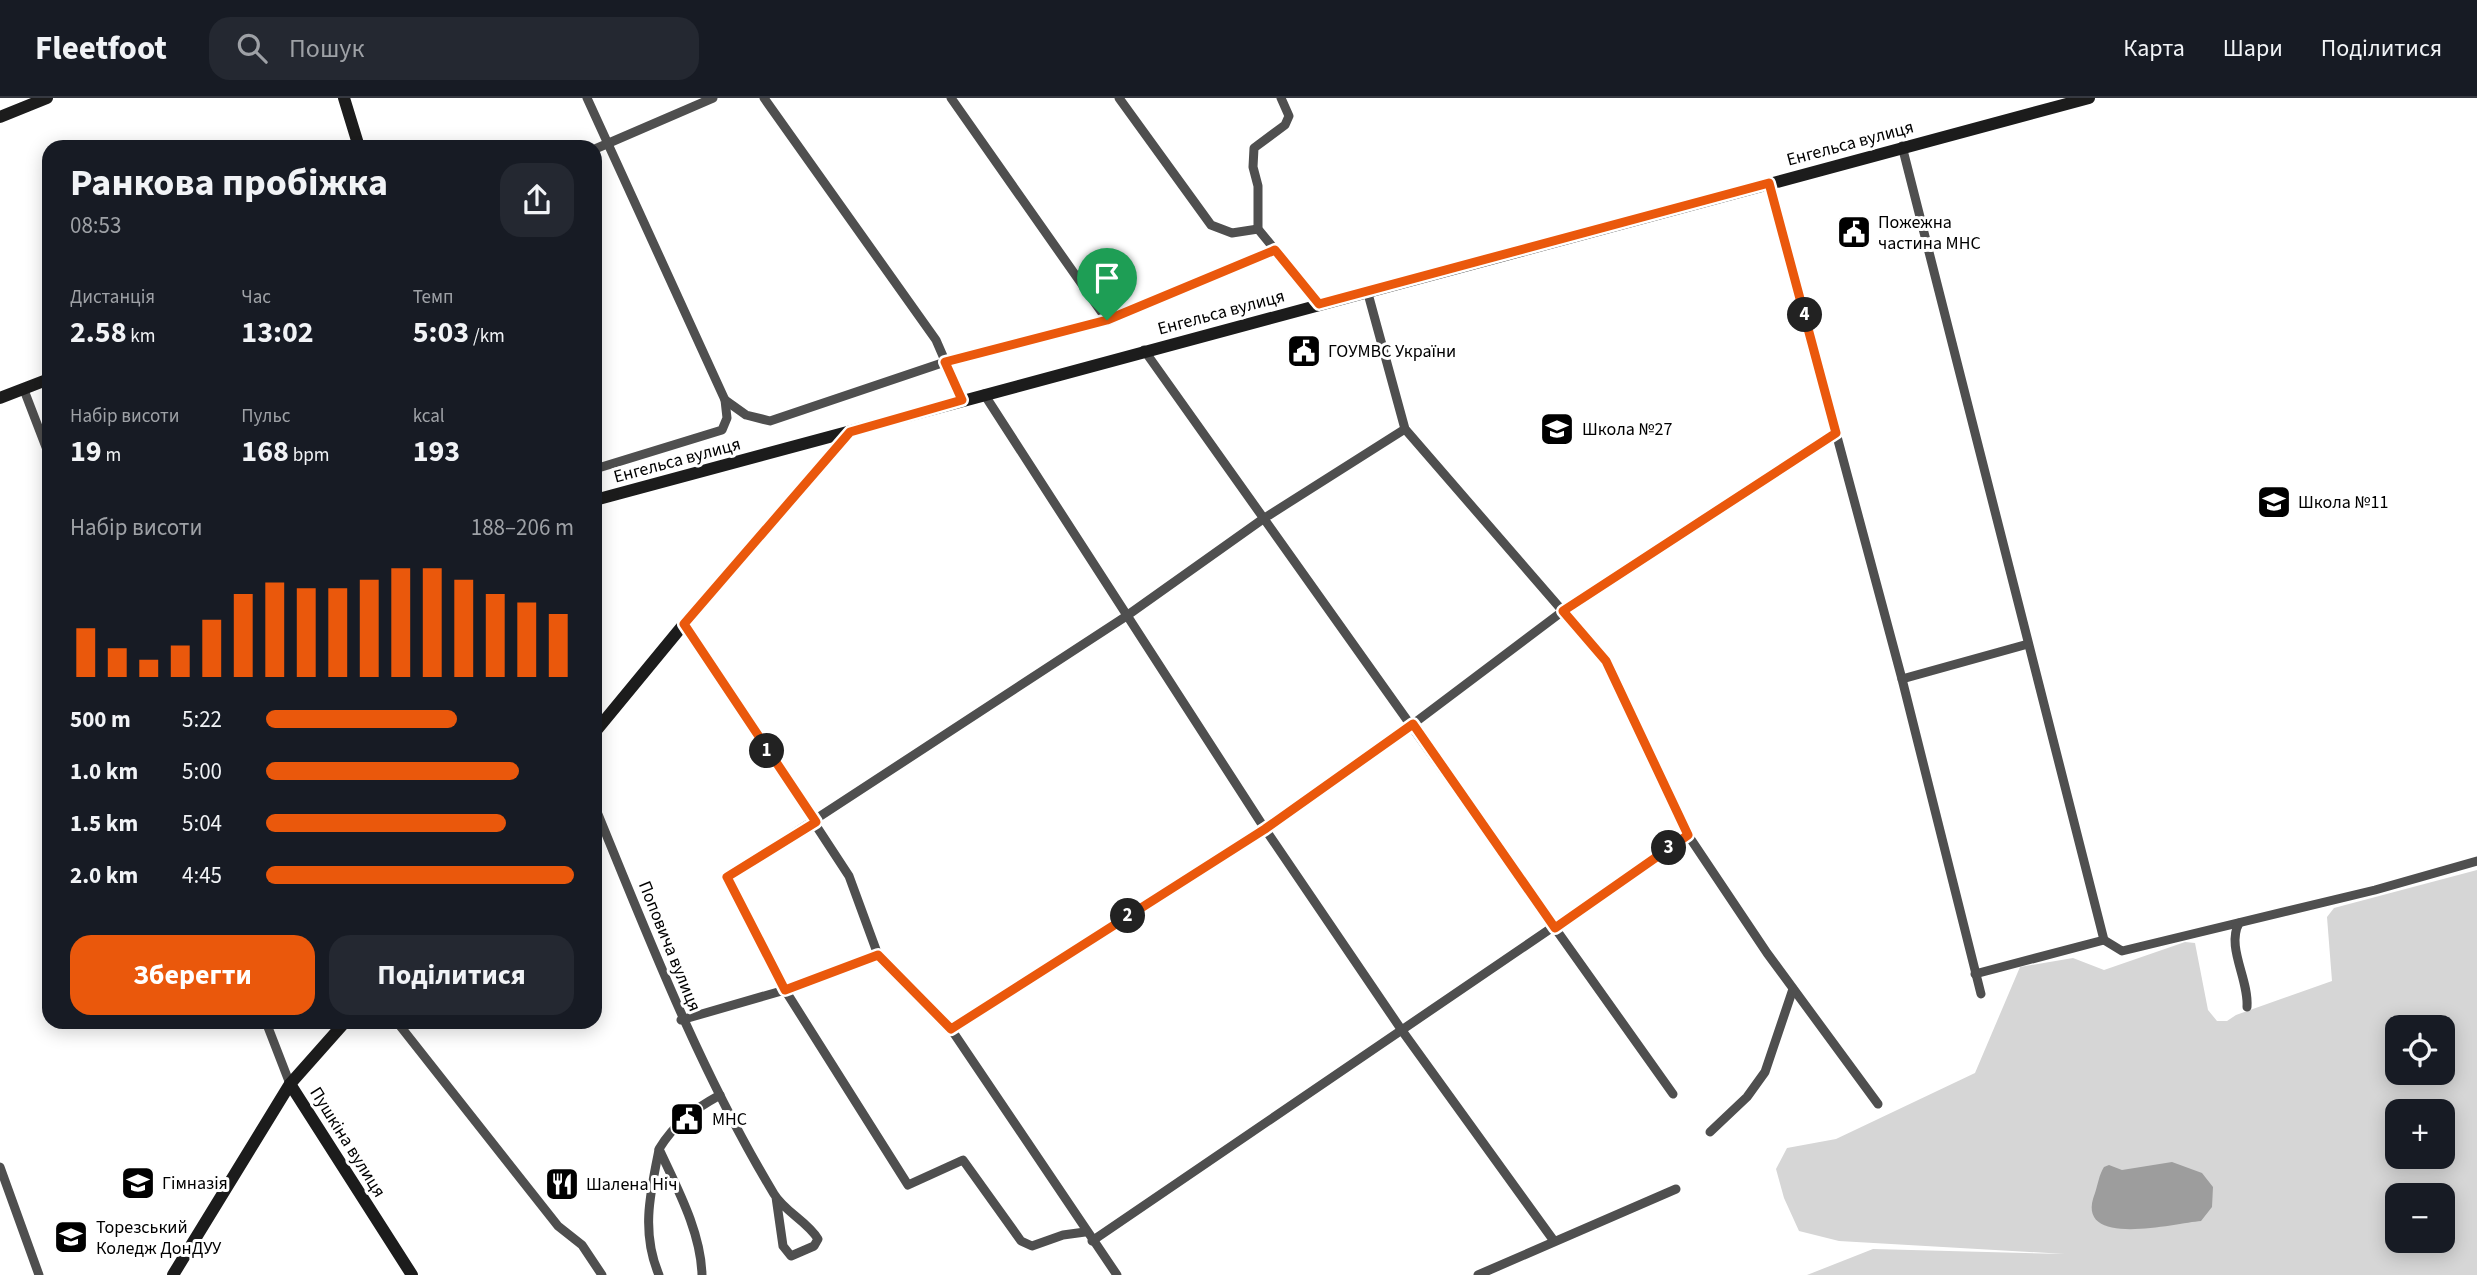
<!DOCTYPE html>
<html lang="uk">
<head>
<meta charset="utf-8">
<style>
  body { margin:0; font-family:"Source Sans 3",sans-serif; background:#242831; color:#f1f3f6; height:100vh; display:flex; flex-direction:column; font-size:26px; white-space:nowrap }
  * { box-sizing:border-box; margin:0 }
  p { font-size:23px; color:#9ea1a6 }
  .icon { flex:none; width:38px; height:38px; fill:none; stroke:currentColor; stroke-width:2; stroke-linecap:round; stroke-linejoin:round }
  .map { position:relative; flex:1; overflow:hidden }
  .sheet { position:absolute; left:42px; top:42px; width:560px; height:889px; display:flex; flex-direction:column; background:#171b24; border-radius:21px; box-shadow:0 4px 18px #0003 }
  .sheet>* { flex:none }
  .controls { position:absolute; left:2385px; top:917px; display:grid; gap:14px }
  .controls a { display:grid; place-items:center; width:70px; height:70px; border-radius:14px; background:#171b24; box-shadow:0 4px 18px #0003; font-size:35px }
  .pin { position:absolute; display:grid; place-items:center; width:60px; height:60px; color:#fff; margin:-72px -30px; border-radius:50% 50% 50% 0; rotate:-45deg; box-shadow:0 0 7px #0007 }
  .pin .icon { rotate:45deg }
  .km { position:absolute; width:35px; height:35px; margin:-18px; border-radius:50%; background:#222; color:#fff; font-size:19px; line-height:35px; text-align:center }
  .round { display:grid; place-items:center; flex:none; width:74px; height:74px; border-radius:21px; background:#242831 }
  .summary { display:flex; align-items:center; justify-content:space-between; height:119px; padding:0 28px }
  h1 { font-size:38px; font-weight:700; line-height:52px }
  .metrics { display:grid; grid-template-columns:repeat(3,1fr); gap:10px; height:119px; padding:7px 28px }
  .metrics div { display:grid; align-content:center }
  .metrics b { font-size:30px; font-weight:700 }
  .metrics small { font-size:19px; font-weight:400 }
  .metrics p { font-size:19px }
  .chart { height:196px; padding:14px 28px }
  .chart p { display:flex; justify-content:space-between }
  .chart svg { width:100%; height:126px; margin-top:7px; stroke:#ea580c; stroke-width:6 }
  .action { display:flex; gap:14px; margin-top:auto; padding:14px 28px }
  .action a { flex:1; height:80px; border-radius:21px; background:#ea580c; color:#fff; font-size:28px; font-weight:700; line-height:80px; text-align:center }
  .action a+a { background:#242831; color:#f1f3f6 }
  ul { padding:0 28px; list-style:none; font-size:23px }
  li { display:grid; grid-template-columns:112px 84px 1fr; align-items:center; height:52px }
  li i { height:18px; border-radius:9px; background:#ea580c }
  header { display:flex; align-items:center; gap:42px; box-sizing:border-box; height:98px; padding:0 35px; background:#171b24; border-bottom:2px solid #363941 }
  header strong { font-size:33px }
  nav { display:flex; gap:38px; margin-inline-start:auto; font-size:24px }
  .search { width:490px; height:63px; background:#242831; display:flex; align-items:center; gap:18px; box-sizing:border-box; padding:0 24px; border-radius:21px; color:#9ea1a6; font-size:26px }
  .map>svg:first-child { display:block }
</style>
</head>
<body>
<header>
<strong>Fleetfoot</strong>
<div class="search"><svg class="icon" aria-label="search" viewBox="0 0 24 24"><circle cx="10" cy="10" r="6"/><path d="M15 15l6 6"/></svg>Пошук</div>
<nav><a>Карта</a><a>Шари</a><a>Поділитися</a></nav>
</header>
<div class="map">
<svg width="2477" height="1177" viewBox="0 0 2477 1177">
  <rect width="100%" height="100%" fill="#fff"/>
  <path fill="#d6d6d6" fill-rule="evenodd" d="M 2477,772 L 2477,1177 L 1807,1177 L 1873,1151 L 2065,1156 L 1839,1143 L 1799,1133 L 1784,1100 L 1776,1071 L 1787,1050 L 1836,1041 L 1975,975 L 2020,869 L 2073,860 L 2104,872 L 2185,844 L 2195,845 L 2208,912 L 2217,923 L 2227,923 L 2236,917 L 2332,883 L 2327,819 L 2334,810 ZM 2398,929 L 2443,929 L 2443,975 L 2398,975 ZM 2398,1013 L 2443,1013 L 2443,1059 L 2398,1059 ZM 2398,1097 L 2443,1097 L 2443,1143 L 2398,1143 Z"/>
  <path fill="#9d9d9d" d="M 2172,1064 L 2202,1075 L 2213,1089 L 2212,1109 L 2201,1123 C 2175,1125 2072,1152 2095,1095 C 2098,1086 2099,1077 2104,1069 L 2109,1067 L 2122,1072 Z"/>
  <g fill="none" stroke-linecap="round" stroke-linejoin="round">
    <g stroke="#4f4f4f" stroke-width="9">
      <path d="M 587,0 L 725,302 L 727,320 L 722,332 L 595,371"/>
      <path d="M 764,0 L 936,242 L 962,302"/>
      <path d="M 951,0 L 1107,222"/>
      <path d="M 1119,0 L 1211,127 L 1232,135 L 1258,131"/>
      <path d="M 1281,0 L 1289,18 L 1285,27 L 1254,50 L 1253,69 L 1258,88 L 1258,131 L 1319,206"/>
      <path d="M 1902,48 L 2104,842 L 2122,853 L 2375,792 L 2477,763"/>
      <path d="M 595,51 L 713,0"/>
      <path d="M 1769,85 L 1902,581 L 1981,896"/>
      <path d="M 1367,192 L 1405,331 L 1606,563 L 1688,737 L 1767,855 L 1878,1006"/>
      <path d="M 1144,252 L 1673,996"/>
      <path d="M 24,292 L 49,357"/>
      <path d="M 984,296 L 1265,731 L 1403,934 L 1554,1143"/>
      <path d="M 725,302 L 746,317 L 770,323 L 945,264 L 1107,222 L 1275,151"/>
      <path d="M 684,526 L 849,778 L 878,857"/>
      <path d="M 1902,581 L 2028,546"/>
      <path d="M 595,709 C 649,841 700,973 774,1096 C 785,1114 807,1123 818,1141 L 814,1148 L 791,1158 L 783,1148 L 776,1099"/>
      <path d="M 2239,825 C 2226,849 2249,881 2247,909"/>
      <path d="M 1975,876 L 2104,842"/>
      <path d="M 681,922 L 785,892 L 878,857 L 951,931 L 1117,1177"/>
      <path d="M 266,924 L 290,986"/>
      <path d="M 397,924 L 558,1128 L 582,1147 L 602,1177"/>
      <path d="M 951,931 L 1265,731 L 1413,626 L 1563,513 L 1836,335"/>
      <path d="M 1710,1034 L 1747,999 L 1765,974 L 1793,891"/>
      <path d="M 659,1052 C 650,1096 641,1135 659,1177"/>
      <path d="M 0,1069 L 39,1177"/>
      <path d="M 1085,1134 L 1063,1137 L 1032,1148 L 1021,1143 L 963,1062 L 908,1087 L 785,892 L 727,779 L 1125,519 L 1263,421 L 1405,331"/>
      <path d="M 1092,1143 L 1688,737"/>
      <path d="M 702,1177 C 701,1134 677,1090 659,1051 C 675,1025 693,1012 720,997"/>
      <path d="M 1478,1177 L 1676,1091"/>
    </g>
    <g stroke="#1c1c1c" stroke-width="12">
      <path d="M 344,0 L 359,49"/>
      <path d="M 0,19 L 47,0"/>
      <path d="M 0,300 L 49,281"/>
      <path d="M 595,402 L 2089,0"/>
      <path d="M 595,634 L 684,526 L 850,334"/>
      <path d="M 290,986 L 412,1177"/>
      <path d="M 173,1177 L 290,986 L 345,924"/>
    </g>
  </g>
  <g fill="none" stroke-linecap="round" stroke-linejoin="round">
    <g stroke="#fff" stroke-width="14">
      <path id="route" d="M 1769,85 L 1836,335 L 1563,513 L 1606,563 L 1688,737 L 1555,830 L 1413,626 L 1265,731 L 951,931 L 878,857 L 785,892 L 727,779 L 816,724 L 684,526 L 850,334 L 962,302 L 945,264 L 1107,222 L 1275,152 L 1319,206 Z"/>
    </g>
    <use href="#route" stroke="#ea580c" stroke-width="9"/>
  </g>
  <defs>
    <g id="civic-square" transform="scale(1.75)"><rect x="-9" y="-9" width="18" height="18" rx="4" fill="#000" stroke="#fff"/><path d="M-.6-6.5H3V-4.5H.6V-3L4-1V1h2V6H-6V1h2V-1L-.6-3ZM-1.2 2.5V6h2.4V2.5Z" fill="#fff"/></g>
    <g id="school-square" transform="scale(1.75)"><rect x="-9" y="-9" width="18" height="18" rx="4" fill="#000" stroke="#fff"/><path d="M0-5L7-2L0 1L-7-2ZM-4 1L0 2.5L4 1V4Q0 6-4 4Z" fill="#fff"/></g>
    <g id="restaurant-square" transform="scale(1.75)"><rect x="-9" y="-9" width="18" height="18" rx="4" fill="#000" stroke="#fff"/><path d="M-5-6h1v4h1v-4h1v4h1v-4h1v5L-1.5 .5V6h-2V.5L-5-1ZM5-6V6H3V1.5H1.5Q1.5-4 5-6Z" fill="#fff"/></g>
    <g id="university-square" transform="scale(1.75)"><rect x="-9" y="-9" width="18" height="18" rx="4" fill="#000" stroke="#fff"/><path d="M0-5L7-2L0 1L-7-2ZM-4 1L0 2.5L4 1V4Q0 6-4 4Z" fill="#fff"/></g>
  </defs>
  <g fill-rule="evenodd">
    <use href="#civic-square" x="1854" y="134"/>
    <use href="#civic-square" x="1304" y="253"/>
    <use href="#school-square" x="1557" y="331"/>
    <use href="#school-square" x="2274" y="404"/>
    <use href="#civic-square" x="687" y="1021"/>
    <use href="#school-square" x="138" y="1085"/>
    <use href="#restaurant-square" x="562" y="1086"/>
    <use href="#university-square" x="71" y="1139"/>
  </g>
  <g text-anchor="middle" stroke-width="6" stroke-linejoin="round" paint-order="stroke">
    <g font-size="18" fill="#000" stroke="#fff">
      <text transform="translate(1850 45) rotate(-15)" y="6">Енгельса вулиця</text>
      <text transform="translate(1221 214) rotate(-15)" y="6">Енгельса вулиця</text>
      <text transform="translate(677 362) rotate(-15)" y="6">Енгельса вулиця</text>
      <text transform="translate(670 848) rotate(68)" y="6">Поповича вулиця</text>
      <text transform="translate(348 1044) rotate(58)" y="6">Пушкіна вулиця</text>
    </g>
    <g font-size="18" fill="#000" stroke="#fff" text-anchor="start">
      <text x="1878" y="130">Пожежна<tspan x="1878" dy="21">частина МНС</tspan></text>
      <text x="1328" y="259">ГОУМВС України</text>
      <text x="1582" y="337">Школа №27</text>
      <text x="2298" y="410">Школа №11</text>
      <text x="712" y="1027">МНС</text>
      <text x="162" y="1091">Гімназія</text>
      <text x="586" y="1092">Шалена Нiч</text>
      <text x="96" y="1135">Торезський<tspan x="96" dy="21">Коледж ДонДУУ</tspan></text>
    </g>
  </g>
</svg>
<div class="controls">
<a><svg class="icon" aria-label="locate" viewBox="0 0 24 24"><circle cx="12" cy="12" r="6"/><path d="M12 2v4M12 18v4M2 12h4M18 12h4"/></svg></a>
<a>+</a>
<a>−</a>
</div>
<div class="pin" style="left:1107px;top:222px;background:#1e9e55"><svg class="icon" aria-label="arrive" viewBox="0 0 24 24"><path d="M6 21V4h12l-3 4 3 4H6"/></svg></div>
<b class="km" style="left:767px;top:653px">1</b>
<b class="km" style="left:1128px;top:818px">2</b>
<b class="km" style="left:1669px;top:750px">3</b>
<b class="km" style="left:1805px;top:217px">4</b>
<section class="sheet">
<div class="summary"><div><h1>Ранкова пробіжка</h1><p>08:53</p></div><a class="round"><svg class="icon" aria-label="share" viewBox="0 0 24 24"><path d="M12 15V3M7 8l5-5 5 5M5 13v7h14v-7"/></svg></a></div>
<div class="metrics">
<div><p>Дистанція</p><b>2.58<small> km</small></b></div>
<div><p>Час</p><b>13:02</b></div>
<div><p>Темп</p><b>5:03<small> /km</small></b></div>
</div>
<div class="metrics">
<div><p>Набір висоти</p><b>19<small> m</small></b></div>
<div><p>Пульс</p><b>168<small> bpm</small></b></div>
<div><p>kcal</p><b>193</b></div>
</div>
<div class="chart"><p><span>Набір висоти</span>188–206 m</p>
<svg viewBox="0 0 160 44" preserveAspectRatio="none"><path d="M5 44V27M15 44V34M25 44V38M35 44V33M45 44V24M55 44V15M65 44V11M75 44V13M85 44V13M95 44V10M105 44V6M115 44V6M125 44V10M135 44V15M145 44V18M155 44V22"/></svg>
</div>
<ul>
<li><b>500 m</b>5:22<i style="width:62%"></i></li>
<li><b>1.0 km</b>5:00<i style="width:82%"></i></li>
<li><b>1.5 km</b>5:04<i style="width:78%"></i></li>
<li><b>2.0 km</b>4:45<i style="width:100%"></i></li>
</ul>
<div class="action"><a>Зберегти</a><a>Поділитися</a></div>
</section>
</div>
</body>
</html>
